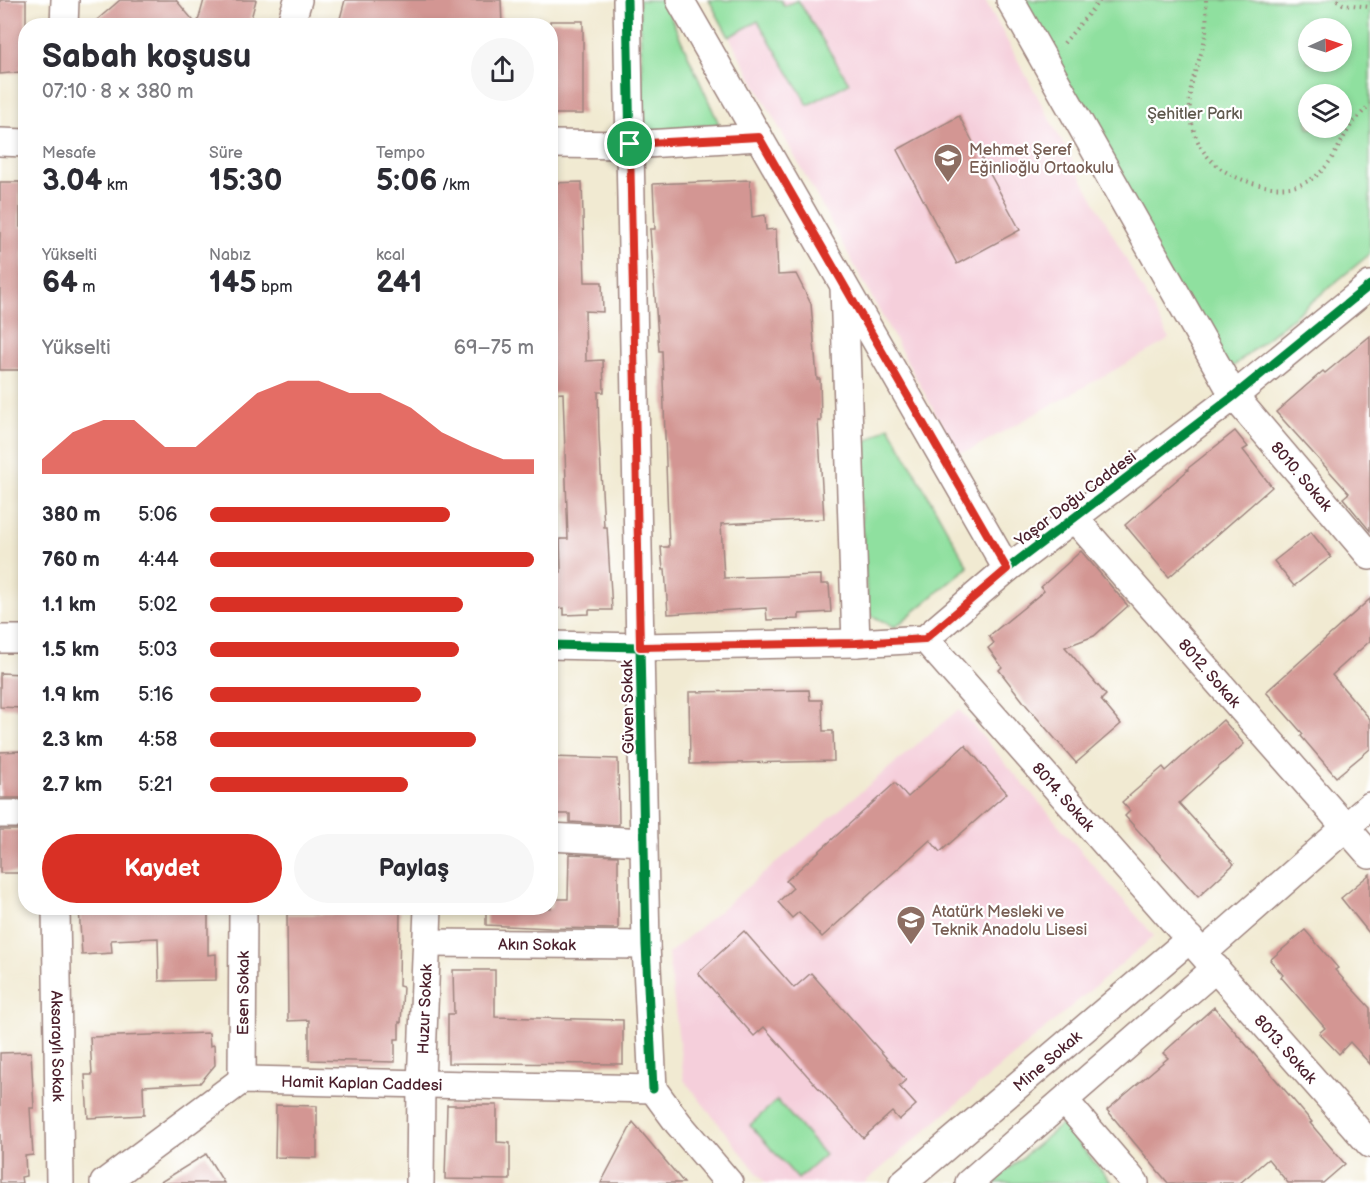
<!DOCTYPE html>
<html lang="tr">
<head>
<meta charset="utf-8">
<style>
  body { margin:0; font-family:"Balsamiq Sans",sans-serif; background:#f7f7f7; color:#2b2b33; height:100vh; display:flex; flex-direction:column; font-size:22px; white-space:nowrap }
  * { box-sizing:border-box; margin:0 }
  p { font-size:20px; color:#7c7c81 }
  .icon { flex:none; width:33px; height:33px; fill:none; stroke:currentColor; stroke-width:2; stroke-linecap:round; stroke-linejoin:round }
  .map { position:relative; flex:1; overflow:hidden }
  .details { position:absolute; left:18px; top:18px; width:540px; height:897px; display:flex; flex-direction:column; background:#fff; border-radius:24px; box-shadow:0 3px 9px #0003 }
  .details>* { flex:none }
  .needle { width:39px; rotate:87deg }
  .tools { position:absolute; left:1298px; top:18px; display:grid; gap:12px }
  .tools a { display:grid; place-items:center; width:54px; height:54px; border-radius:50%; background:#fff; box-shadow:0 3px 9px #0003; font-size:30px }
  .pin { position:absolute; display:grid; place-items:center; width:51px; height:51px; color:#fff; margin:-26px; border:3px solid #fff; border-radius:50%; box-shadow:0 2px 6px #0007 }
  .round { display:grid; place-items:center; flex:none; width:63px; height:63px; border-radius:32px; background:#f7f7f7 }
  .summary { display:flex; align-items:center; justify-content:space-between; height:102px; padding:0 24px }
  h1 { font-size:33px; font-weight:700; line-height:45px }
  .stats { display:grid; grid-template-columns:repeat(3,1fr); gap:9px; height:102px; padding:6px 24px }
  .stats div { display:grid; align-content:center }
  .stats b { font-size:30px; font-weight:700 }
  .stats small { font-size:16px; font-weight:400 }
  .stats p { font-size:16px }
  .chart { height:168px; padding:12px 24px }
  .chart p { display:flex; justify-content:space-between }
  .chart svg { width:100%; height:108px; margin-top:6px; fill:#d93025; opacity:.7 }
  .button { display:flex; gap:12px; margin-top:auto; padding:12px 24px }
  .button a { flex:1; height:69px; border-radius:36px; background:#d93025; color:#fff; font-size:24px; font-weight:700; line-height:69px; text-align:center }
  .button a+a { background:#f7f7f7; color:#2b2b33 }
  ul { padding:0 24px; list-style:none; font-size:20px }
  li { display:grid; grid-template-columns:96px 72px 1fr; align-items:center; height:45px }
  li i { height:15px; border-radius:8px; background:#d93025 }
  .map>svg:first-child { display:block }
</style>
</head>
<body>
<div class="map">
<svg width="1370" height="1183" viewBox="0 0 1370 1183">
  <rect width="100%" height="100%" fill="#fff"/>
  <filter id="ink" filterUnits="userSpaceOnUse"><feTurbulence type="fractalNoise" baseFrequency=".0167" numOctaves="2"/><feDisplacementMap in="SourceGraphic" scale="12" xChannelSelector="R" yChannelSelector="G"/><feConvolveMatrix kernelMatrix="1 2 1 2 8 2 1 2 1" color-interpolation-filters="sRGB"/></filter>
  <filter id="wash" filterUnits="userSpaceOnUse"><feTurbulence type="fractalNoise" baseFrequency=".008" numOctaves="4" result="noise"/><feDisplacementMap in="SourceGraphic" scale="24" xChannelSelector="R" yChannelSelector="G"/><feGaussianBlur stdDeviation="1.35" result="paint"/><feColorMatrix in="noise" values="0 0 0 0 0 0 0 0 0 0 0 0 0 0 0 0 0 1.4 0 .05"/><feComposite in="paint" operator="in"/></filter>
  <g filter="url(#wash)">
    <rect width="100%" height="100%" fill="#f1ead2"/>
    <g fill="#f5cfdb">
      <path d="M 709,0 L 985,0 L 1169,338 L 1165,342 L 972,449 L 961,452 L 955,449 Z"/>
      <path d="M 959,709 L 1154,936 L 864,1183 L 765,1183 L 684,1080 L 668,954 Z"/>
    </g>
    <g fill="#8fe09f" stroke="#6c8065" stroke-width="1.5" fill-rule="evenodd">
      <path d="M 639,0 L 663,0 L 719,124 L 644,132 Z"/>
      <path d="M 709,0 L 781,0 L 784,6 L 798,0 L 849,83 L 808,105 L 758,21 L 729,37 Z"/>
      <path d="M 999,0 L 1370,0 L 1370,254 L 1219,378 ZM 1308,28 L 1341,28 L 1341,62 L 1308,62 ZM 1308,94 L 1341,94 L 1341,128 L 1308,128 Z"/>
      <path d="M 889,426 L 968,567 L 895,627 L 868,614 L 857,448 Z"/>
      <path d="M 777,1100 L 825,1155 L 798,1179 L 750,1125 Z"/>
      <path d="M 1062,1124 L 1112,1183 L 992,1183 Z"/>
    </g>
    <g id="blocks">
      <g fill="#d39693">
        <path d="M 0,0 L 26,0 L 26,66 L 21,66 L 21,72 L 0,74 Z"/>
        <path d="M 120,0 L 176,0 L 197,25 L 204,0 L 256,0 L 249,26 L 90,26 Z"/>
        <path d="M 345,0 L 501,0 L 502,26 L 338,26 Z"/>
        <rect x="550" y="21" width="33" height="93"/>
        <path d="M 959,116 L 1020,230 L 957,264 L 897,150 Z"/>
        <path d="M 750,180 L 752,217 L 765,215 L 766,230 L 776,229 L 778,275 L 796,274 L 811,304 L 817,379 L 820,379 L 821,421 L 818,421 L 824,519 L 721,524 L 724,578 L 821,575 L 821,584 L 829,584 L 831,612 L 799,614 L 799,619 L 767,620 L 766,608 L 668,614 L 665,569 L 663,570 L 661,547 L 669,547 L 662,351 L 659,351 L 650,229 L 655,229 L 653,184 Z"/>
        <path d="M 0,182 L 20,182 L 20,227 L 25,227 L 23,274 L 25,274 L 25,301 L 23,302 L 22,370 L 0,370 Z"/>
        <path d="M 582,182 L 585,282 L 602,282 L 603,312 L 585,311 L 586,361 L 603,360 L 604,392 L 598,392 L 599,435 L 604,527 L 607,527 L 612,610 L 589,610 L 589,614 L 564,615 L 564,608 L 555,609 L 555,597 L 550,597 L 550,572 L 561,572 L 560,539 L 568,539 L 563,393 L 550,394 L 550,183 Z"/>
        <path d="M 1370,336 L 1370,531 L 1343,498 L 1349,493 L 1276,412 L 1323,371 L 1325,373 Z"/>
        <path d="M 1235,431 L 1248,447 L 1243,450 L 1272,487 L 1169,577 L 1125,525 L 1188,470 L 1187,469 Z"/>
        <path d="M 1311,532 L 1331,557 L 1294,586 L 1274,561 Z"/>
        <path d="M 1081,551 L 1128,606 L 1094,636 L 1065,647 L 1106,695 L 1101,700 L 1121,724 L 1076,763 L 1026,705 L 999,670 L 1002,667 L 988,648 L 994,643 L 989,636 L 1044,591 L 1041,587 Z"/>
        <path d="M 1370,599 L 1370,641 L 1332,675 L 1370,719 L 1370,749 L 1336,777 L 1301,736 L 1303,734 L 1266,692 Z"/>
        <path d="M 0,673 L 23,674 L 22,708 L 0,707 Z"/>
        <path d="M 809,690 L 810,700 L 822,700 L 823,731 L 833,731 L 834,761 L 690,764 L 689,692 Z"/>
        <path d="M 1223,720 L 1244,744 L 1179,803 L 1234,864 L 1198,897 L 1125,816 L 1130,811 L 1122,802 L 1163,767 L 1166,771 Z"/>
        <path d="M 965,745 L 1007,793 L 940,852 L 930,840 L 822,937 L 799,912 L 792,918 L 778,902 L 793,888 L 786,881 L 895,783 L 908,797 Z"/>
        <path d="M 22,751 L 22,763 L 26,763 L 26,798 L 0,798 L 0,752 Z"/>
        <path d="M 550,757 L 618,759 L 619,825 L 570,822 L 570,814 L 550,814 Z"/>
        <rect x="0" y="830" width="23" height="43"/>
        <path d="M 569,854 L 618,856 L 618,929 L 550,928 L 486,925 L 486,908 L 551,908 L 552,899 L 568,899 Z"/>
        <path d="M 1370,874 L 1370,934 L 1341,898 Z"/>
        <path d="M 79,908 L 208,908 L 208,955 L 216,954 L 216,980 L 159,981 L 158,938 L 111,940 L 112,953 L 82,955 Z"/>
        <path d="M 352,910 L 400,911 L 399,986 L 403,987 L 401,1023 L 399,1022 L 399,1039 L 395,1039 L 395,1062 L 309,1060 L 309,1020 L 288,1021 L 287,914 L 351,914 Z"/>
        <path d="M 1305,930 L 1338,968 L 1335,970 L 1370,1008 L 1370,1064 L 1350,1042 L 1339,1054 L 1319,1033 L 1325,1028 L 1281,977 L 1283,975 L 1270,960 Z"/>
        <path d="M 744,931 L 794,988 L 811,973 L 906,1080 L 899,1086 L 916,1105 L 899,1120 L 892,1112 L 863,1138 L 764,1027 L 754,1036 L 698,973 Z"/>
        <path d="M 453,970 L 495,970 L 495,1017 L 623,1020 L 623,1064 L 448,1063 L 448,1014 L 454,1014 Z"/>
        <path d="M 1214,1007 L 1312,1122 L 1310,1123 L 1345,1164 L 1323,1183 L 1288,1183 L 1268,1159 L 1240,1183 L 1168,1183 L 1107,1110 L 1168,1058 L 1163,1053 Z"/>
        <path d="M 209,1033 L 210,1046 L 214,1045 L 215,1065 L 200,1083 L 143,1086 L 144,1115 L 88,1118 L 85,1075 L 92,1075 L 90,1037 Z"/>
        <path d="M 31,1052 L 34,1108 L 30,1108 L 33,1155 L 25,1156 L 26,1176 L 21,1177 L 22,1183 L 0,1183 L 0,1053 Z"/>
        <path d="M 276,1105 L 317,1106 L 317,1158 L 275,1157 Z"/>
        <path d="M 447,1105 L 497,1105 L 497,1142 L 510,1143 L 510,1180 L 445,1179 Z"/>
        <path d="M 633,1122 L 684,1183 L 601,1183 Z"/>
        <path d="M 206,1154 L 224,1183 L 159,1183 Z"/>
      </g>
    </g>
  </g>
  <g filter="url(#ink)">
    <use href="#blocks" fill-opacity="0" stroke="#9e847e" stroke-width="1.5"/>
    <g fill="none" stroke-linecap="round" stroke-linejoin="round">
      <g stroke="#9e847e" stroke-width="30">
        <g id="minor">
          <path d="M 627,0 L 646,945 L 653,1089"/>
          <path d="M 680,0 L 1007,569"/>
          <path id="s1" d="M 1010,0 L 1234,396 L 1370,556"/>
          <path d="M 64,26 L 65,0"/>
          <path d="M 290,26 L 298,0"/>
          <path d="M 0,142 L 26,143"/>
          <path d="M 550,144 L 630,145 L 759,137"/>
          <path d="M 844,287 L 856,643"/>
          <path id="s2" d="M 1074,518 L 1370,855"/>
          <path d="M 0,639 L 26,639"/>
          <path id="s3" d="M 925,639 L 1370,1144"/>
          <path d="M 550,645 L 640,647 L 856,643 L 925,639 L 1007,569 L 1234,396 L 1370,285"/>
          <path d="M 0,814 L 26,814"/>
          <path d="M 550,837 L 644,842"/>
          <path id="s4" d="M 56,908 L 60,1183"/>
          <path id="s5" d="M 427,943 L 646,945"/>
          <path d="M 1203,953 L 1370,806"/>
          <path id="s6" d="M 242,1080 L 243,908"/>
          <path d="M 653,1089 L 678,1123 L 729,1183"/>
          <path d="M 1065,1101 L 1135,1183"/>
          <path id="s7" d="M 104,1183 L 242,1080 L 653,1089"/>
          <path id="s8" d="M 420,1183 L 421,1084 L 428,908"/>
          <path id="s9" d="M 903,1183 L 1190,939"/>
          <path d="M 969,1183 L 1216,968"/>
        </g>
      </g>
      <g stroke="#9e847e" stroke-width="4" stroke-dasharray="1.5 4.5" stroke-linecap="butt">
        <path d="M 1206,0 C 1206,10 1207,22 1206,32 C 1203,57 1187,82 1190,108 C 1193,154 1219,176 1264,186 C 1276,188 1293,189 1304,183 C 1331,171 1337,146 1352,124 C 1358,117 1364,111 1370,104"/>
        <path d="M 1337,0 L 1343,4 L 1370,7"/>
        <path d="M 1064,43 L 1100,0"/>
      </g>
      <use href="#minor" stroke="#fff" stroke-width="27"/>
      <g stroke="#fff" stroke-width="13">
        <g id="cycleway">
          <path d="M 627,0 L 646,945 L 653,1089"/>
          <path d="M 550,645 L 640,647 L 856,643 L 925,639 L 1007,569 L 1234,396 L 1370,285"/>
        </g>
      </g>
      <use href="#cycleway" stroke="#00873e" stroke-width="9"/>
    </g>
  </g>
  <g fill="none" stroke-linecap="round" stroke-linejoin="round" filter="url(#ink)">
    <g stroke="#fff" stroke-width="12">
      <path id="route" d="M 759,137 L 1007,569 L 925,639 L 856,643 L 640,647 L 630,144 Z"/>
    </g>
    <use href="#route" stroke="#d93025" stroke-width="8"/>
  </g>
  <defs>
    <g id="school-pin" transform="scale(1.5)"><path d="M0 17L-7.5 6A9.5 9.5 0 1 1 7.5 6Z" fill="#8d6e63" stroke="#fff"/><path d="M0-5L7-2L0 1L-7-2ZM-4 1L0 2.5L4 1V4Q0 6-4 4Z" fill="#fff"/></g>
  </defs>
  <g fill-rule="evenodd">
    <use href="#school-pin" x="948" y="158"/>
    <use href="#school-pin" x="911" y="920"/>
  </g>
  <g text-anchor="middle" stroke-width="4.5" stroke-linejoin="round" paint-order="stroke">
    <g font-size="16" fill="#5f594e" stroke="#fff">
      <text x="1195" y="119">Şehitler Parkı</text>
    </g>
    <g font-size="16" fill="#785e54" stroke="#fff" text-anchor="start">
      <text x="969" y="155">Mehmet Şeref<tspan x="969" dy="18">Eğinlioğlu Ortaokulu</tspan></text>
      <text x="932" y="917">Atatürk Mesleki ve<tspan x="932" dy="18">Teknik Anadolu Lisesi</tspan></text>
    </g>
    <g font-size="16" fill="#4a1f2b" stroke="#fff">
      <text dy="6" stroke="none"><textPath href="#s1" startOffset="560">8010. Sokak</textPath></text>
      <text transform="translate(1075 498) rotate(-37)" y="6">Yaşar Doğu Caddesi</text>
      <text dy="6" stroke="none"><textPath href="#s2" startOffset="206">8012. Sokak</textPath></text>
      <text transform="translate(627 707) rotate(-91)" y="6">Güven Sokak</text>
      <text dy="6" stroke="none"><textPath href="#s3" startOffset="210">8014. Sokak</textPath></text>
      <text dy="6" stroke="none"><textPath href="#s5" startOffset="110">Akın Sokak</textPath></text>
      <text dy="6" stroke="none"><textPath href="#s6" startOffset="87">Esen Sokak</textPath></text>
      <text dy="6" stroke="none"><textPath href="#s8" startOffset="174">Huzur Sokak</textPath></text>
      <text dy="6" stroke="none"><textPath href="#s4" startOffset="138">Aksaraylı Sokak</textPath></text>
      <text dy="6" stroke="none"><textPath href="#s3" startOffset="546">8013. Sokak</textPath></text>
      <text dy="6" stroke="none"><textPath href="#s9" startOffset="189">Mine Sokak</textPath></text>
      <text dy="6" stroke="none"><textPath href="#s7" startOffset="292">Hamit Kaplan Caddesi</textPath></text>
    </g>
  </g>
</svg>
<div class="tools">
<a><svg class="needle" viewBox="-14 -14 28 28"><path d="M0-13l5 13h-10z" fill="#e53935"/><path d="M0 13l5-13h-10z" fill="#7c7c81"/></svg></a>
<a><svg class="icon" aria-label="layers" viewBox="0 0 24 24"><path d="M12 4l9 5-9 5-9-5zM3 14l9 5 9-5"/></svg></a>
</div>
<div class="pin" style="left:630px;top:144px;background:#1e9e55"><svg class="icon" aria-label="arrive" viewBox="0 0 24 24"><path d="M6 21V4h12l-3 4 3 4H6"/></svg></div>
<section class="details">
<div class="summary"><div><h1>Sabah koşusu</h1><p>07:10 · 8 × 380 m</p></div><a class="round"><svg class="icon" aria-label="share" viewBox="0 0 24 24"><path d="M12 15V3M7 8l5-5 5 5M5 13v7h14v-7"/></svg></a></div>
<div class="stats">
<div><p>Mesafe</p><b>3.04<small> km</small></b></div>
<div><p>Süre</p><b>15:30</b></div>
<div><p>Tempo</p><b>5:06<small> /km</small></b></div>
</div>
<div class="stats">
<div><p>Yükselti</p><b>64<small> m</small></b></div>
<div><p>Nabız</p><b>145<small> bpm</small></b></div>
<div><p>kcal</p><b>241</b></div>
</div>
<div class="chart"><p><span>Yükselti</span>69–75 m</p>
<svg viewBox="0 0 160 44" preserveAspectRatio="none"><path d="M0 44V38L10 27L20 22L30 22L40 33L50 33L60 22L70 11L80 6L90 6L100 11L110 11L120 17L130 27L140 33L150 38L160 38V44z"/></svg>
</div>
<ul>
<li><b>380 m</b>5:06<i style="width:74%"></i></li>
<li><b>760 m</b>4:44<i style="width:100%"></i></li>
<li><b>1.1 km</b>5:02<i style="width:78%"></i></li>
<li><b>1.5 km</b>5:03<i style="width:77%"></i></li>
<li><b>1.9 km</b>5:16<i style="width:65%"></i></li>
<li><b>2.3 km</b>4:58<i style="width:82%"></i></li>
<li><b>2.7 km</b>5:21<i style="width:61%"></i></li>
</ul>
<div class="button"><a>Kaydet</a><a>Paylaş</a></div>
</section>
</div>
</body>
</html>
